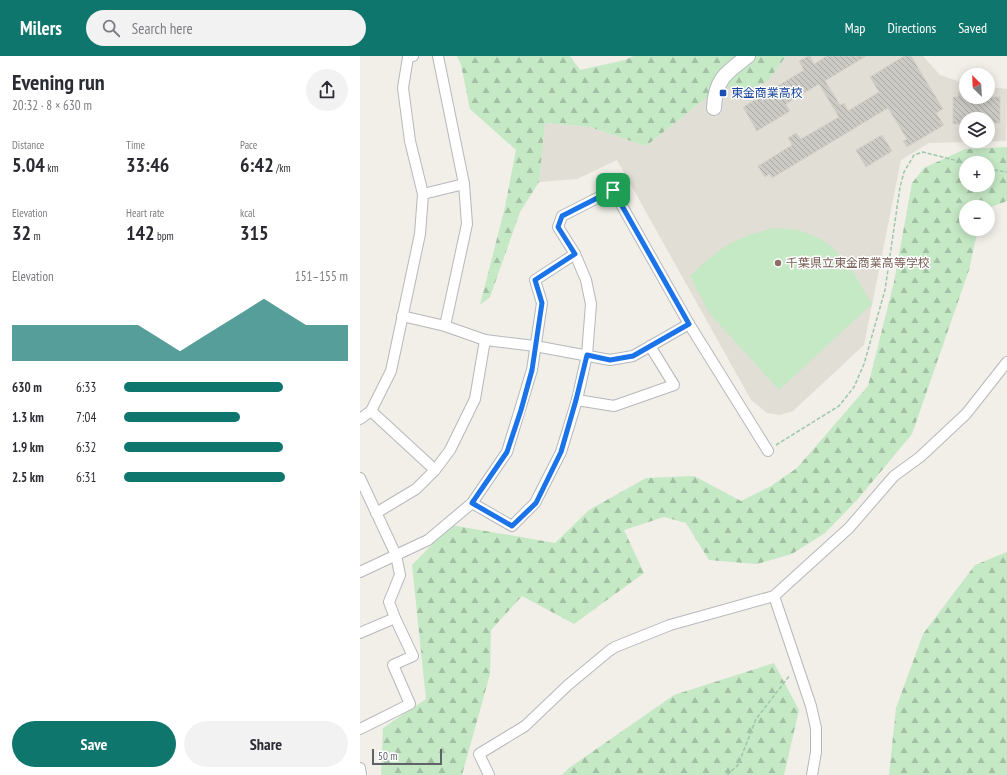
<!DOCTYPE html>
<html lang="en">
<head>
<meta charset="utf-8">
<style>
  body { margin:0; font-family:"PT Sans Narrow","Noto Sans JP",sans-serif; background:#f2f2f3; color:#2b2b33; height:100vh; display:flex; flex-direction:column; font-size:15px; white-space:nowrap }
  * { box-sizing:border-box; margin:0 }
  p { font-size:13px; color:#7c7c81 }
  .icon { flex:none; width:22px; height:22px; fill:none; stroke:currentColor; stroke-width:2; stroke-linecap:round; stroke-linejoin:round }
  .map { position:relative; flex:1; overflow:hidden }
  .side { display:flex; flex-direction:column; background:#fff; width:360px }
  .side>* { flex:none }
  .needle { width:26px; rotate:336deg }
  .controls { position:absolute; left:599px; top:12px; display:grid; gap:8px }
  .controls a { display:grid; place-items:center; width:36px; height:36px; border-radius:50%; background:#fff; box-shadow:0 2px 10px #0003; font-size:20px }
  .scale { position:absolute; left:12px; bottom:10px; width:70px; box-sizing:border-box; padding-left:4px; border:2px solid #5f6368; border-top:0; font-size:11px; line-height:14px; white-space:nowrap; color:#5f6368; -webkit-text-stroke:3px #fff; paint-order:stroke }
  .pin { position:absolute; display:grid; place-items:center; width:34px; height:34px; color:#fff; margin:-17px; border-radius:8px; box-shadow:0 2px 6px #0006 }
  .round { display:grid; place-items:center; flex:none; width:42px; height:42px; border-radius:21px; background:#f2f2f3 }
  .overview { display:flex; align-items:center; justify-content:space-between; height:68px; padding:0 12px }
  h1 { font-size:22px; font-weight:700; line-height:30px }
  .figures { display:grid; grid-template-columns:repeat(3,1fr); gap:6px; height:68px; padding:4px 12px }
  .figures div { display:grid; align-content:center }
  .figures b { font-size:20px; font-weight:700 }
  .figures small { font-size:11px; font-weight:400 }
  .figures p { font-size:11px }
  .chart { height:112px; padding:8px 12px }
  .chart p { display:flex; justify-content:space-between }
  .chart svg { width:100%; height:72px; margin-top:4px; fill:#0f766e; opacity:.7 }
  .cta { display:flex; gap:8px; margin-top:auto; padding:8px 12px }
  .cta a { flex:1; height:46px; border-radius:24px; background:#0f766e; color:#fff; font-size:16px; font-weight:700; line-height:46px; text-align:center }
  .cta a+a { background:#f2f2f3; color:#2b2b33 }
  ul { padding:0 12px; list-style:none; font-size:13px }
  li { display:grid; grid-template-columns:64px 48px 1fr; align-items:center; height:30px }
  li i { height:10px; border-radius:5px; background:#0f766e }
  header { display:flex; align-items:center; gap:24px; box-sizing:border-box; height:56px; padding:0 20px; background:#0f766e; color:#fff }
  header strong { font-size:19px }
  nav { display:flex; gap:22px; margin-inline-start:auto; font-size:14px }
  .search { width:280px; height:36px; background:#f2f2f3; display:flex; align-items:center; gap:10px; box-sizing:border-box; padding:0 14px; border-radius:22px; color:#7c7c81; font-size:15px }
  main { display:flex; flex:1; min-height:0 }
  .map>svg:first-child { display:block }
</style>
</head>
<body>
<header>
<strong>Milers</strong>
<div class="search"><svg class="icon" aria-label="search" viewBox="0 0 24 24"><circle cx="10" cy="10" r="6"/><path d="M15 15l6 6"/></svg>Search here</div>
<nav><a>Map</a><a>Directions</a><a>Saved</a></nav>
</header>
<main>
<section class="side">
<div class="overview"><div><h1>Evening run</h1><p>20:32 · 8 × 630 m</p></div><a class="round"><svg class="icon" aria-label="share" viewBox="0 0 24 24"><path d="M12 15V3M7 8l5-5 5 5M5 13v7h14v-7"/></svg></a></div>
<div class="figures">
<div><p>Distance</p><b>5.04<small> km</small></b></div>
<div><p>Time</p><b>33:46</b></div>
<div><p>Pace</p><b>6:42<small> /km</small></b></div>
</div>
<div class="figures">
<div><p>Elevation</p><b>32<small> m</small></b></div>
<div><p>Heart rate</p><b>142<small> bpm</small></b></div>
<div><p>kcal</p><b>315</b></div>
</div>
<div class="chart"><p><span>Elevation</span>151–155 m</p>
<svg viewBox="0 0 160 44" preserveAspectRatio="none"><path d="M0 44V22L10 22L20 22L30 22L40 22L50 22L60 22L70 30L80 38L90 30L100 22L110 14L120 6L130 14L140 22L150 22L160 22V44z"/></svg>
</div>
<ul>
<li><b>630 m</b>6:33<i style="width:71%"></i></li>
<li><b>1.3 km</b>7:04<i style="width:52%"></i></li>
<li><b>1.9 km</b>6:32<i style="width:71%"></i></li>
<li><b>2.5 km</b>6:31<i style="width:72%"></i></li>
</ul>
<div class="cta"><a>Save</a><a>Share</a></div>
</section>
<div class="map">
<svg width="647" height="719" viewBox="0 0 647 719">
  <defs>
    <pattern id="forest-firs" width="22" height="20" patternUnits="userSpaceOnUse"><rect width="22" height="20" fill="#c5e8c5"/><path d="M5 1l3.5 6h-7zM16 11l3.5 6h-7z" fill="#a3c0a4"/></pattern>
    <pattern id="building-back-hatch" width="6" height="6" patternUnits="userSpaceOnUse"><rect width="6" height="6" fill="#cccac5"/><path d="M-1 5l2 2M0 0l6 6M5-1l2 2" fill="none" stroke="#a9a8a4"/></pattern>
  </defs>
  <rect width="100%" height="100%" fill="#f1efe8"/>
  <path fill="#e1ded6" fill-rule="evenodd" d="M 426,0 L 563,0 L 580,19 L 606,28 L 606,41 L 628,41 L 628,31 L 647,33 L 647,44 L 646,85 L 569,87 L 541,104 L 504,289 L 433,355 L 420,359 L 407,357 L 391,344 L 257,104 L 217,123 L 179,126 L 185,67 L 230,71 L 286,90 L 364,28 L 408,25 ZM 606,63 L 628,63 L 628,85 L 606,85 Z"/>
  <g fill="url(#forest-firs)" fill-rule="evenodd">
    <path d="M 97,0 L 210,0 L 220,14 L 265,4 L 274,0 L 426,0 L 408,25 L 377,38 L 364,28 L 286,90 L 230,71 L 185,67 L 179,126 L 160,156 L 130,241 L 120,249 L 145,151 L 156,94 L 110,53 L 101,9 Z"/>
    <path d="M 647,91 L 647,145 L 628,152 L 628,151 L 606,151 L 606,173 L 618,173 L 609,214 L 552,378 L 498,443 L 465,477 L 432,498 L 397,508 L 349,504 L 326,467 L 304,461 L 264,474 L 284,517 L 214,568 L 162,540 L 131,574 L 130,618 L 102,719 L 21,719 L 23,672 L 66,643 L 52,509 L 91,469 L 195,487 L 229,454 L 286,422 L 334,420 L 381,445 L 411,430 L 437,412 L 508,330 L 534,226 L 552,127 L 564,112 L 605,93 ZM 606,107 L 628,107 L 628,129 L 606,129 Z"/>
    <path d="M 647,496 L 647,719 L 529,719 L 536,652 L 563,578 L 615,509 Z"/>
    <path d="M 414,607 L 439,654 L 424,719 L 202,719 L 209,712 L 314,639 Z"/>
  </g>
  <path fill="#c5e8c5" d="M 412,172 C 420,173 429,172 437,174 C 480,185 491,213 512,248 L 419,334 L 350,258 L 330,220 C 347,204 363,189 384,181 C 393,177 403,175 412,172 Z"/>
  <g fill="url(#building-back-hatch)" stroke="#d6d1c6">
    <path d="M 448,0 L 450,0 L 454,8 L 467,0 L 506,0 L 465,25 L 480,49 L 484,47 L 488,55 L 519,36 L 510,21 L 544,0 L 551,0 L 583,53 L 576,57 L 584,69 L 547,91 L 543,85 L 547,83 L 528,52 L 412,122 L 410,118 L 405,121 L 398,110 L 432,89 L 428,82 L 436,77 L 441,83 L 479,61 L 459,28 L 426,48 L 430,55 L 397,75 L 383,51 L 444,14 L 439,5 Z"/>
    <path d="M 598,37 L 606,37 L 606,41 L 640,41 L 640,67 L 628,67 L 628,63 L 606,63 L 606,68 L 593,68 L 593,41 L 598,41 Z"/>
    <path d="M 522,79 L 532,95 L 506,111 L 496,94 Z"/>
  </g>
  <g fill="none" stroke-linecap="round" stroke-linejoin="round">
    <g stroke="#b5b8bc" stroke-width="12">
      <g id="street">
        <path d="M 78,0 L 104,128 L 107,168 L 85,270"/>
        <path d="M 63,138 L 104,128"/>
        <path d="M 42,260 L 85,270 L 125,284 L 175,290 L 250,304 L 273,300 L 329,268"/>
        <path d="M 217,344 L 254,350 L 314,329 L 290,290"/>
        <path d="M 11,355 L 75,414"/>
        <path d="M 0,363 L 11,355 L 31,315 L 60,178 L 63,138 L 50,85 L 43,32 L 48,1 L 53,0"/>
        <path d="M 0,422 L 36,499 L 40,519 L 29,546 L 35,562 L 53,600 L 33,609 L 50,648 L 0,673"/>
        <path d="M 112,447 L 152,470 L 175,447 L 201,396 L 217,344 L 227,299 L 231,248 L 226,224 L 215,198 L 198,171 L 202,160 L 253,134 L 329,268 L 408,395"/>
        <path d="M 16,457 L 56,433 L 75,414 L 90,394 L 115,343 L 125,284"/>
        <path d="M 0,516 L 68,484 L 112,447 L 147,396 L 172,314 L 182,247 L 175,224 L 215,198"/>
        <path d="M 414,540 L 451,650 L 456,672 L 456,696 L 452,719"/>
        <path d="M 0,577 L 35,562"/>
        <path d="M 0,712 L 1,719"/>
        <path d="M 129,719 L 119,698 L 165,670 L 208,629 L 249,595 L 255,591 L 310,569 L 414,540 L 489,472 L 534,420 L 560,401 L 606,358 L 647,306"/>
      </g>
    </g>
    <g stroke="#b6babf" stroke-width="16">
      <path id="secondary" d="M 354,52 C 355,23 367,16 388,0"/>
    </g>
    <g stroke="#9cc7a9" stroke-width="1.5" stroke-dasharray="4 2" stroke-linecap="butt">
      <path d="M 628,113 L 647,116"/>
      <path d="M 416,389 L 479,350 L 494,331 L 504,308 L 525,234 L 540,131 L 544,116 L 554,99 L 563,96 L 606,107"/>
      <path d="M 367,719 L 378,709 L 396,663 L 430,619"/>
    </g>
    <use href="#street" stroke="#fff" stroke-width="10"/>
    <use href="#secondary" stroke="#fff" stroke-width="14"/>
  </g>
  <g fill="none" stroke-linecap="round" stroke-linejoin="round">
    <g stroke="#fff" stroke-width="8">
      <path id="route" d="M 253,134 L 329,268 L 273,300 L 250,304 L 227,299 L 216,344 L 201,396 L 176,447 L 152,470 L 112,447 L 147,396 L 161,354 L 172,314 L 182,247 L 175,224 L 215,198 L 198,171 L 202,160 Z"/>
    </g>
    <use href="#route" stroke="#1a73e8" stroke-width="5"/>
  </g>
  <rect fill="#1a4fb4" stroke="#fff" stroke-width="1.5" x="359" y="33" width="8" height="8" rx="2"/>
  <circle fill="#8d6e63" stroke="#fff" stroke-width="1.5" cx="418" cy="207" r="4"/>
  <g text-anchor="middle" stroke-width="3" stroke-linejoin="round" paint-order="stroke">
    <g font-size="12" fill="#164399" stroke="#fff" text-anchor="start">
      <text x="371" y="41">東金商業高校</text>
    </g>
    <g font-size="12" fill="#785e54" stroke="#fff" text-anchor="start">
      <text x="426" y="211">千葉県立東金商業高等学校</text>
    </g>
  </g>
</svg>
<div class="controls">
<a><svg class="needle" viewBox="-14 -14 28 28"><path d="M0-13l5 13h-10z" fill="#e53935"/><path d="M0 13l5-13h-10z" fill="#7c7c81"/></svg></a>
<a><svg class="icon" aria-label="layers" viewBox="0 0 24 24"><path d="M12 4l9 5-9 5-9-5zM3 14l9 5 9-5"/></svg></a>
<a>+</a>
<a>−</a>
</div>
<div class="scale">50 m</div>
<div class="pin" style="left:253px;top:134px;background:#1e9e55"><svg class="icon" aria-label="arrive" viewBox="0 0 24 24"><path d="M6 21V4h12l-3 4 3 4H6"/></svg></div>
</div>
</main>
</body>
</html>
